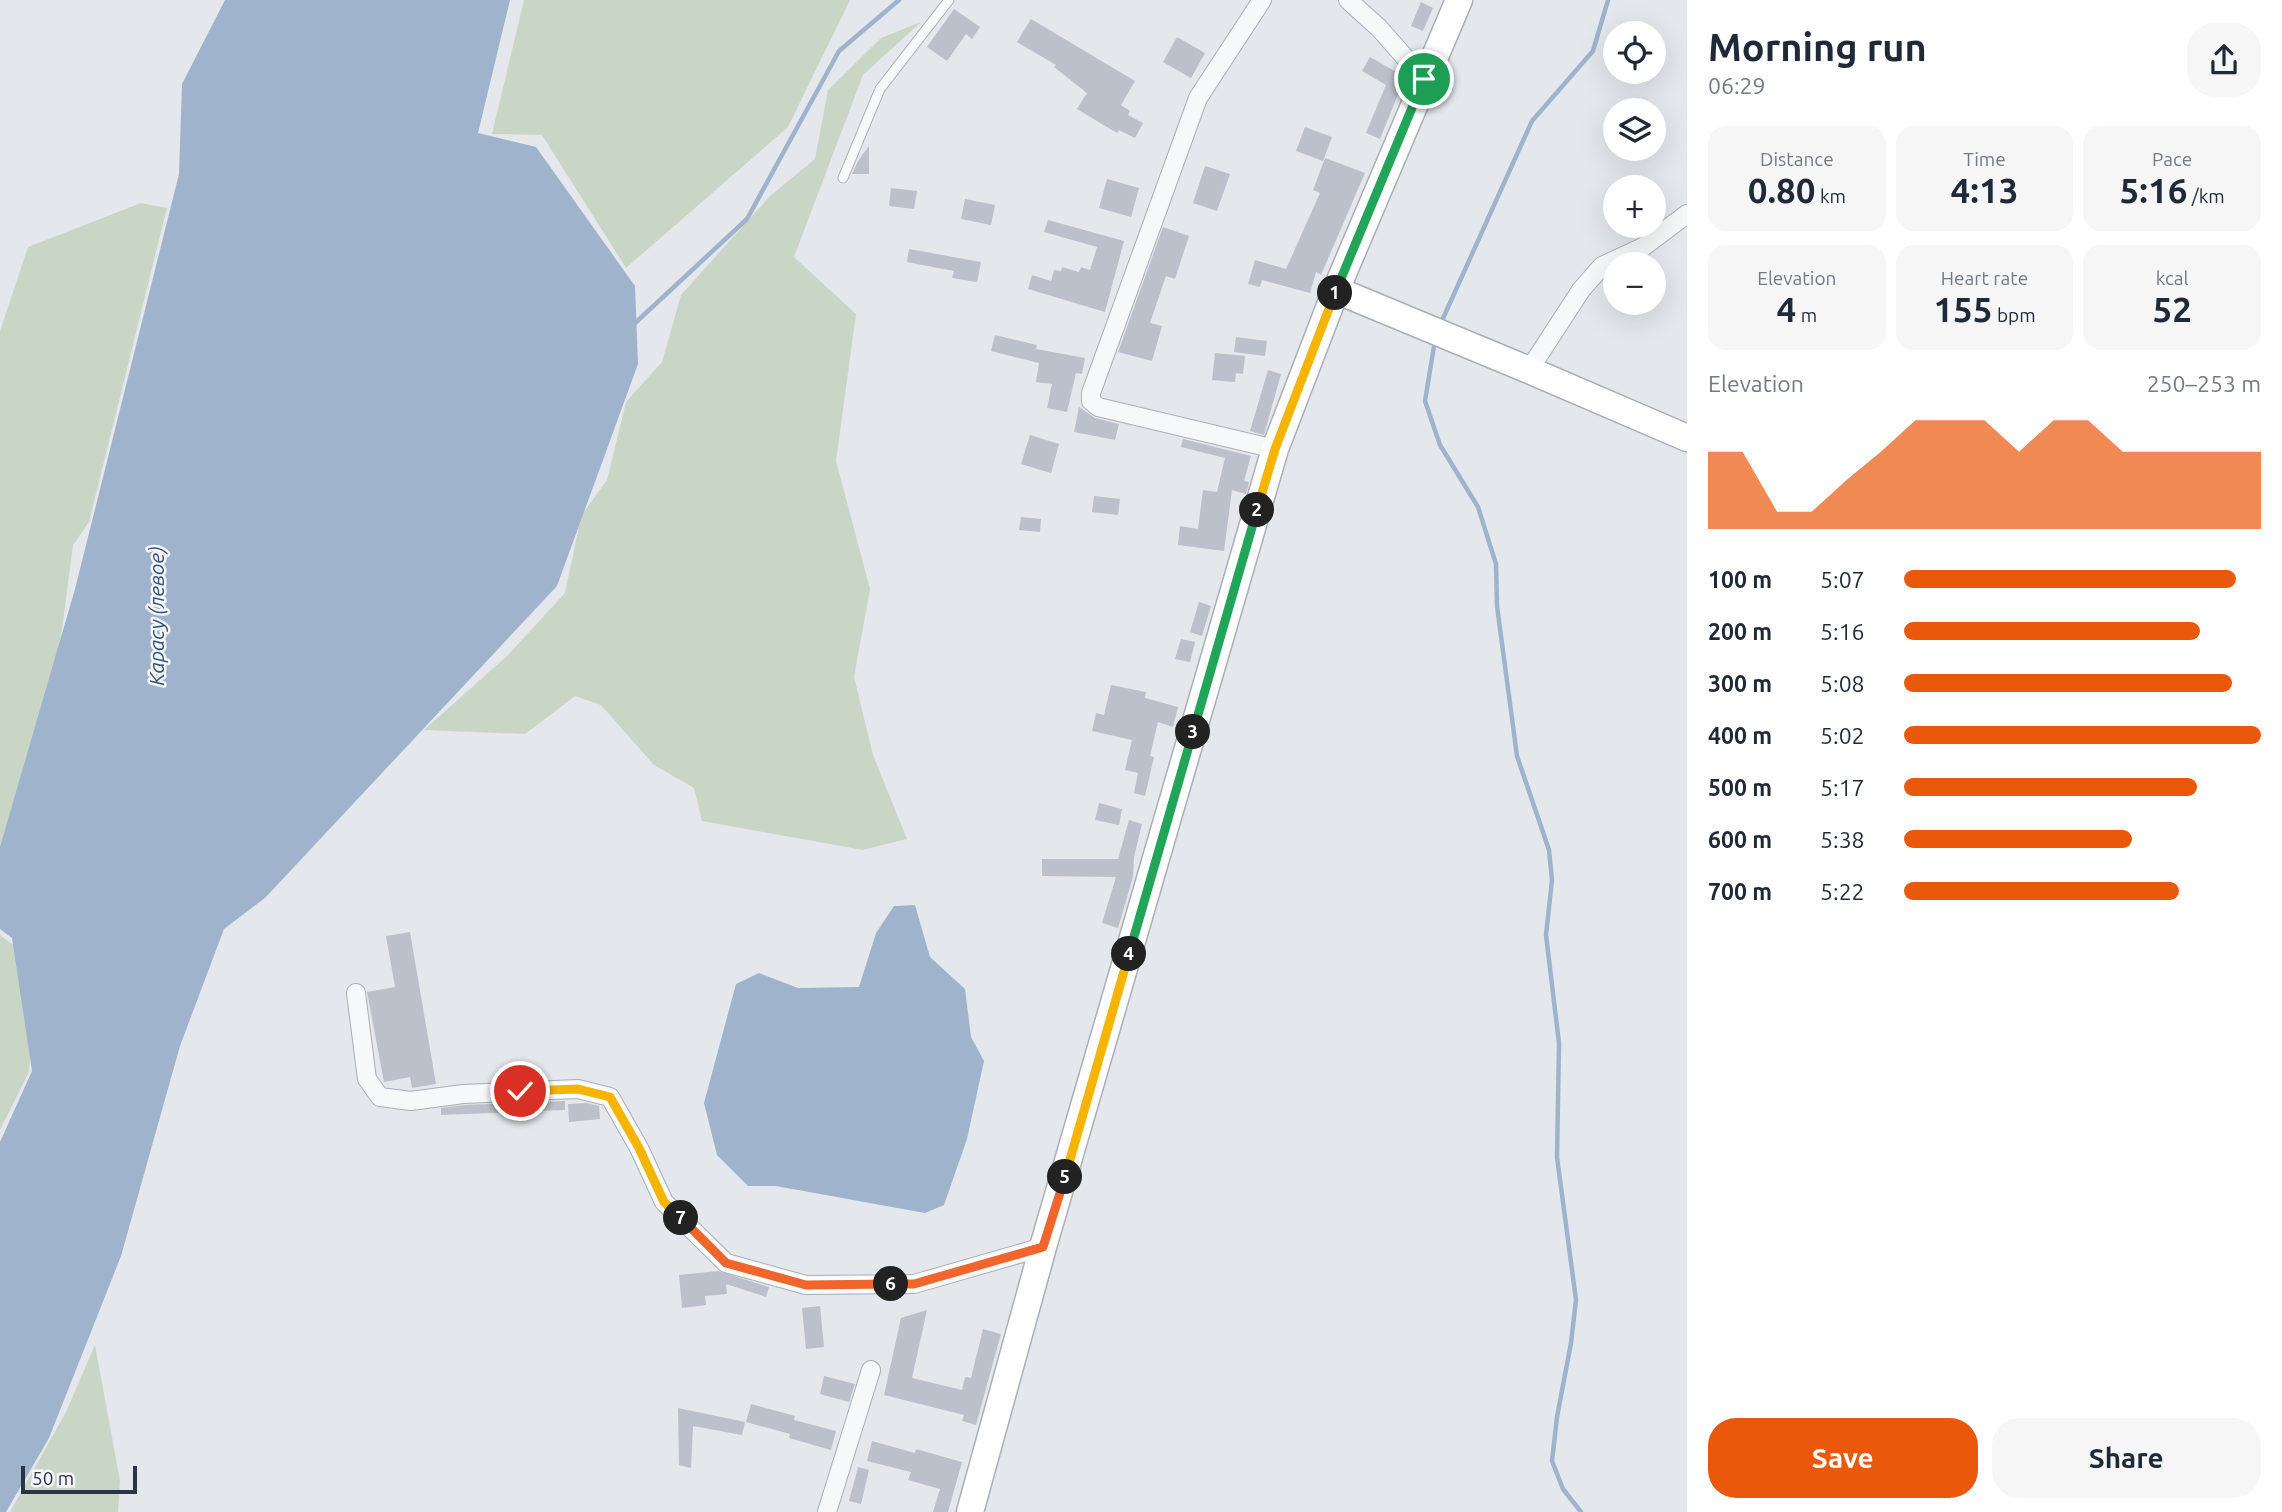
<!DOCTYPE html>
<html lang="en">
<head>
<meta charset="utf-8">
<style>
  body { margin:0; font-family:Ubuntu,sans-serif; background:#f6f6f7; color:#1f2937; height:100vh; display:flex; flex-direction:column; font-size:26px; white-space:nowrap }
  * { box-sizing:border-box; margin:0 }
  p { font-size:23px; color:#747a83 }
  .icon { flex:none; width:38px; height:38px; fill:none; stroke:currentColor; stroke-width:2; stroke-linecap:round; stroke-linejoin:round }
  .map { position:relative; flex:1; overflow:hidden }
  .side { display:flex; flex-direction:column; background:#fff; width:595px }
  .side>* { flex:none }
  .tools { position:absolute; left:1603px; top:21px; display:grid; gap:14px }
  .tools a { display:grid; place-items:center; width:63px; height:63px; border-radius:50%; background:#fff; box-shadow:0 7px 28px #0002; font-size:35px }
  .scale { position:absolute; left:21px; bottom:18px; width:116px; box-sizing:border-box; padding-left:7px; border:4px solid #2b3445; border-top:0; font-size:19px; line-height:24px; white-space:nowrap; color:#2b3445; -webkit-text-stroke:5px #f4f6f9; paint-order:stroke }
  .pin { position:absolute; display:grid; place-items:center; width:60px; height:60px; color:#fff; margin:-30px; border:4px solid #fff; border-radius:50%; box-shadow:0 2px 7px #0007 }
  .km { position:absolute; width:35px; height:35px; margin:-18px; border-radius:50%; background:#222; color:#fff; font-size:19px; line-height:35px; text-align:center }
  .round { display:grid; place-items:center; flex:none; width:74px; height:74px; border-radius:28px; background:#f6f6f7 }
  .headline { display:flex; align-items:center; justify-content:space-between; height:119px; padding:0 21px }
  h1 { font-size:38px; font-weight:600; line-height:52px }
  .metrics { display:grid; grid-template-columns:repeat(3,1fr); gap:10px; height:119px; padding:7px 21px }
  .metrics div { display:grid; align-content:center; border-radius:18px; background:#f6f6f7; text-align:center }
  .metrics b { font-size:35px; font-weight:600 }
  .metrics small { font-size:19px; font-weight:400 }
  .metrics p { font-size:19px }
  .chart { height:196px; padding:14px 21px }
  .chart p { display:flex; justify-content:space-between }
  .chart svg { width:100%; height:126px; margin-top:7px; fill:#ea580c; opacity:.7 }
  .primary-button { display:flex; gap:14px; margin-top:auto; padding:14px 21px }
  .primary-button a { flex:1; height:80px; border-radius:28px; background:#ea580c; color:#fff; font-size:28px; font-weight:600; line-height:80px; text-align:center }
  .primary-button a+a { background:#f6f6f7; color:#1f2937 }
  ul { padding:0 21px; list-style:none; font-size:23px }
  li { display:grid; grid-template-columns:112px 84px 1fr; align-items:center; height:52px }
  li i { height:18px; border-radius:9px; background:#ea580c }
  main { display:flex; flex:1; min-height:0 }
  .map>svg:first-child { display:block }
</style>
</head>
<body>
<main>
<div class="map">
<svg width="1687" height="1512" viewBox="0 0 1687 1512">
  <rect width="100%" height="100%" fill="#e4e7ec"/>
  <g fill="#c9d6c5">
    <path d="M 524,0 L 850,0 L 788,127 L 626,268 L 542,135 L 492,134 Z"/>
    <path d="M 921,22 L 863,75 L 794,257 L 856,314 L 836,461 L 870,589 L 854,677 L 873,755 L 907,839 L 863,850 L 702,821 L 694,788 L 654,765 L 601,705 L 575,696 L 525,734 L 424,730 L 507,656 L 565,593 L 581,516 L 607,480 L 626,402 L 662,362 L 681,295 L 770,196 L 815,159 L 828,90 L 881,38 Z"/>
    <path d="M 141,203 L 167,208 L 89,522 L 73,545 L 55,683 L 0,872 L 0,331 L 28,247 Z"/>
    <path d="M 0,935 L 13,945 L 32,1028 L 29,1072 L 0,1130 Z"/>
    <path d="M 95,1345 L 120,1481 L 118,1512 L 10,1512 L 66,1412 Z"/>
  </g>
  <g fill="#9fb4cc">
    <path d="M 225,0 L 510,0 L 478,133 L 536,147 L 635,286 L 638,364 L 557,586 L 265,898 L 224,929 L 180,1046 L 121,1256 L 49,1438 L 6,1512 L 0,1512 L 0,1142 L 32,1071 L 12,938 L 0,929 L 0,847 L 75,589 L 179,174 L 182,84 Z"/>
    <path d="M 915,905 L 930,957 L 965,989 L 971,1037 L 984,1061 L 967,1139 L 944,1205 L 925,1213 L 776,1186 L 748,1186 L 717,1155 L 704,1103 L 736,984 L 759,973 L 798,988 L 859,987 L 876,933 L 894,906 Z"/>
  </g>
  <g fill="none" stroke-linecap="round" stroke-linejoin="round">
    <g stroke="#9fb4cc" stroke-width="4.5">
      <path d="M 633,325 L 747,219 L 839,51 L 899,0"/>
      <path d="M 1440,325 L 1532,121 L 1593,51 L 1608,0"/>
      <path d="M 1435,340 L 1425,401 L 1440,445 L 1478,507 L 1496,564 L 1497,606 L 1517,756 L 1549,850 L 1552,880 L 1546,935 L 1559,1043 L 1557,1157 L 1576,1300 L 1571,1343 L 1557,1417 L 1552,1461 L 1563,1489 L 1581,1512"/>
    </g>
  </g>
  <g fill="#bbc0ca">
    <path d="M 1421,2 L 1433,8 L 1423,31 L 1411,26 Z"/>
    <path d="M 954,9 L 980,27 L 972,39 L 966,34 L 947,61 L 927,47 Z"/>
    <path d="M 1031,19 L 1135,81 L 1121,105 L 1130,111 L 1128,115 L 1143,123 L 1135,138 L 1119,130 L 1117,133 L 1077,109 L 1087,93 L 1054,67 L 1056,65 L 1017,42 Z"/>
    <path d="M 1177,37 L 1205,53 L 1191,78 L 1163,62 Z"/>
    <path d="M 1370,57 L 1405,77 L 1380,139 L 1366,133 L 1386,85 L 1362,71 Z"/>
    <path d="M 1305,127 L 1332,137 L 1323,161 L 1296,151 Z"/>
    <path d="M 869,146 L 869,174 L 852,174 L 858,161 Z"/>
    <path d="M 1325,158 L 1365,173 L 1321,275 L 1316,272 L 1310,293 L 1262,280 L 1260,287 L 1248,284 L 1255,260 L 1286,269 L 1320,193 L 1313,190 Z"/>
    <path d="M 1205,166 L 1230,174 L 1217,211 L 1193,203 Z"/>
    <path d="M 1107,179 L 1139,188 L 1131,217 L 1099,208 Z"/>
    <path d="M 891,188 L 917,191 L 914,209 L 889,206 Z"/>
    <path d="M 965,199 L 995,205 L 991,225 L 961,219 Z"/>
    <path d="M 1048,220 L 1124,241 L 1105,312 L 1028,289 L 1032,275 L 1051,281 L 1054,270 L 1061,271 L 1062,267 L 1079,272 L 1081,267 L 1090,270 L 1097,247 L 1044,232 Z"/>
    <path d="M 1163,227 L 1189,236 L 1175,279 L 1166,276 L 1150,323 L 1162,326 L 1152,361 L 1118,352 Z"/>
    <path d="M 909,249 L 981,262 L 977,282 L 952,278 L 954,271 L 907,262 Z"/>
    <path d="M 995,335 L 1037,345 L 1036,349 L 1085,358 L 1082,374 L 1076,373 L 1067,412 L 1047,408 L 1052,384 L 1036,382 L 1039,363 L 991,351 Z"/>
    <path d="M 1236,337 L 1267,341 L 1265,356 L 1234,352 Z"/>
    <path d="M 1215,353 L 1245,356 L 1243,374 L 1236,373 L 1235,382 L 1212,380 Z"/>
    <path d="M 1268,370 L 1281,374 L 1264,435 L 1250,431 Z"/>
    <path d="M 1079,407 L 1095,418 L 1119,424 L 1115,440 L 1074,432 Z"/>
    <path d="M 1030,435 L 1059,444 L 1051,473 L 1021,464 Z"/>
    <path d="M 1183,439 L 1251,456 L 1244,481 L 1249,482 L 1246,494 L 1232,490 L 1224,551 L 1178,545 L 1180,526 L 1198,529 L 1203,490 L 1217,492 L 1225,458 L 1181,447 Z"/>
    <path d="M 1094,496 L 1120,499 L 1118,515 L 1092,512 Z"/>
    <path d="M 1021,517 L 1041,519 L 1040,532 L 1019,530 Z"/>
    <path d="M 1199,602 L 1211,606 L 1202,636 L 1190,632 Z"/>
    <path d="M 1181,639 L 1195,642 L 1190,662 L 1175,659 Z"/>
    <path d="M 1111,685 L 1146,692 L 1145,698 L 1178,707 L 1173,727 L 1158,722 L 1150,756 L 1154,757 L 1145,796 L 1134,793 L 1138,773 L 1125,770 L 1132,740 L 1092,731 L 1096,713 L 1104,715 Z"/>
    <path d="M 1099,803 L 1122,809 L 1119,825 L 1095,820 Z"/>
    <path d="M 1129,820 L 1142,824 L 1134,857 L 1133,877 L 1118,928 L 1102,923 L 1116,877 L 1042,876 L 1042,859 L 1118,859 Z"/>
    <path d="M 410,932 L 436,1084 L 412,1088 L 410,1077 L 384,1082 L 367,992 L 395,987 L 386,936 Z"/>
    <path d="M 565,1101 L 565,1110 L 441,1115 L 441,1108 L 464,1105 Z"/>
    <path d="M 586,1103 L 599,1106 L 600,1119 L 569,1122 L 568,1104 Z"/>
    <path d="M 718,1271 L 769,1287 L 766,1297 L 726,1284 L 727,1294 L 705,1296 L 706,1305 L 682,1308 L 679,1275 Z"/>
    <path d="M 820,1306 L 824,1347 L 806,1349 L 802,1308 Z"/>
    <path d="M 927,1310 L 912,1378 L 962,1390 L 965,1377 L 971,1378 L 983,1329 L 1001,1334 L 976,1425 L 962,1421 L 964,1415 L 884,1395 L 901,1318 Z"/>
    <path d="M 824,1376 L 855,1384 L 849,1402 L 820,1394 Z"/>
    <path d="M 751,1404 L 795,1416 L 794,1420 L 836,1431 L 831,1450 L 789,1438 L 790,1434 L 746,1422 Z"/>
    <path d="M 678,1408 L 745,1422 L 742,1435 L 693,1426 L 691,1468 L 679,1465 Z"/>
    <path d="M 872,1441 L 915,1453 L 916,1449 L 962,1462 L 948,1512 L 933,1512 L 940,1489 L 908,1480 L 911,1472 L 867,1461 Z"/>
    <path d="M 858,1467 L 869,1470 L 861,1504 L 849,1501 Z"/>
  </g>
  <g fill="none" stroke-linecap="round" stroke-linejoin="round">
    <g stroke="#a9aeb7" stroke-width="11">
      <path id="service" d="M 843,178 L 880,89 L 949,0"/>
    </g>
    <g stroke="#a9aeb7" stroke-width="20">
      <g id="minor">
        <path d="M 1262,0 L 1198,98 L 1091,393 L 1091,401 L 1098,407 L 1275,449"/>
        <path d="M 1348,0 L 1379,28 L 1424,79"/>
        <path d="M 1529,370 L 1581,290 L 1602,266 L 1643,247 L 1687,214"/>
        <path d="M 356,993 L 367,1079 L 380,1097 L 411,1101 L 463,1094 L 578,1089 L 610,1097 L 639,1148 L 664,1202 L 726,1263 L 806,1285 L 914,1284 L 1043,1247"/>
        <path d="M 827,1512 L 871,1370"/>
      </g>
    </g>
    <g stroke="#a9aeb7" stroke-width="29">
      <g id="secondary">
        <path d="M 1336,290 L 1529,370 L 1687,438"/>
        <path d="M 970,1512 L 1043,1247 L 1275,449 L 1336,290 L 1459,0"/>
      </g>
    </g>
    <use href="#service" stroke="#f7f8fa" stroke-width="9"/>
    <use href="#minor" stroke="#f7f8fa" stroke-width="18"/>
    <use href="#secondary" stroke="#fff" stroke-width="26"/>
  </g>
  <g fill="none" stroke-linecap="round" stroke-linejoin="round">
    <g stroke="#fff" stroke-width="14">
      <path id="split-1" d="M 1335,293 L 1424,79"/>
    </g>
    <g stroke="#fff" stroke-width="14">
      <path id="split-2" d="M 1257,510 L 1275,449 L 1335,293"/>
    </g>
    <g stroke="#fff" stroke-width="14">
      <path id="split-3" d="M 1193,732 L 1257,510"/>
    </g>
    <g stroke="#fff" stroke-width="14">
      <path id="split-4" d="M 1129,954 L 1193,732"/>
    </g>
    <g stroke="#fff" stroke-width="14">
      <path id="split-5" d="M 1065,1177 L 1129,954"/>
    </g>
    <g stroke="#fff" stroke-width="14">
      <path id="split-6" d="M 891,1284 L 914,1284 L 1043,1247 L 1065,1177"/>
    </g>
    <g stroke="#fff" stroke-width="14">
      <path id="split-7" d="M 681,1218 L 726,1263 L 806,1285 L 891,1284"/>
    </g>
    <g stroke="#fff" stroke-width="14">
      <path id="split-8" d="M 520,1091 L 578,1089 L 610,1097 L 639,1148 L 664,1202 L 681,1218"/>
    </g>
    <use href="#split-1" stroke="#22a559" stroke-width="9"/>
    <use href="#split-2" stroke="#f5b400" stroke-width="9"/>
    <use href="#split-3" stroke="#22a559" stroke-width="9"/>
    <use href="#split-4" stroke="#22a559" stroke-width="9"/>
    <use href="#split-5" stroke="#f5b400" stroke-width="9"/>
    <use href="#split-6" stroke="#f0652b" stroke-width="9"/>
    <use href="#split-7" stroke="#f0652b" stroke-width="9"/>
    <use href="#split-8" stroke="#f5b400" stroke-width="9"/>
  </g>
  <g text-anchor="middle" stroke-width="5" stroke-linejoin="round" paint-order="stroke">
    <g font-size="21" font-style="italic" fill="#34527a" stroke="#f4f6f9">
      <text transform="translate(157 616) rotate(-90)" y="7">Карасу (левое)</text>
    </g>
  </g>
</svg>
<div class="tools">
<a><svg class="icon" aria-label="locate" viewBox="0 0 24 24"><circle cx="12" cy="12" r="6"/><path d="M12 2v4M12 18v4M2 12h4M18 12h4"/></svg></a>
<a><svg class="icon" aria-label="layers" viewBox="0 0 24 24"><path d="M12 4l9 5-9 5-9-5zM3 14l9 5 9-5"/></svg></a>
<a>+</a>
<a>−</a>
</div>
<div class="scale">50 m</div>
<div class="pin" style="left:1424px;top:79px;background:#1e9e55"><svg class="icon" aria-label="arrive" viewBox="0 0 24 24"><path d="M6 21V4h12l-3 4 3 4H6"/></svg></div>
<div class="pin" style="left:520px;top:1091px;background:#d93025"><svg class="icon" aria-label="check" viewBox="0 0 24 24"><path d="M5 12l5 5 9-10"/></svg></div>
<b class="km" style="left:1335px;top:293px">1</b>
<b class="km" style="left:1257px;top:510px">2</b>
<b class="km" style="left:1193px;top:732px">3</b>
<b class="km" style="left:1129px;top:954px">4</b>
<b class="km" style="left:1065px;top:1177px">5</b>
<b class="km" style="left:891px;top:1284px">6</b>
<b class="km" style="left:681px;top:1218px">7</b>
</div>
<section class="side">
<div class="headline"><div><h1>Morning run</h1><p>06:29</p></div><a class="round"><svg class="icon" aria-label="share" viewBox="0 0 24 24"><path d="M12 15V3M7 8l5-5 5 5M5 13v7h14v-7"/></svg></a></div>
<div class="metrics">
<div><p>Distance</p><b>0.80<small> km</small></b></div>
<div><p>Time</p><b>4:13</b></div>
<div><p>Pace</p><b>5:16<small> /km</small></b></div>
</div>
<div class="metrics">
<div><p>Elevation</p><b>4<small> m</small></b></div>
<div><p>Heart rate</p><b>155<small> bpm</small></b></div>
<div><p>kcal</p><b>52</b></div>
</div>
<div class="chart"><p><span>Elevation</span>250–253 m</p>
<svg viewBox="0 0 160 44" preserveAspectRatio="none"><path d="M0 44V17L10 17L20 38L30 38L40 27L50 17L60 6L70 6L80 6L90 17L100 6L110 6L120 17L130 17L140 17L150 17L160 17V44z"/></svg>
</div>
<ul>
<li><b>100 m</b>5:07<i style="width:93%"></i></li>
<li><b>200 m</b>5:16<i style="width:83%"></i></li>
<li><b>300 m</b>5:08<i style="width:92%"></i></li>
<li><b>400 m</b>5:02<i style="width:100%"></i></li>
<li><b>500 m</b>5:17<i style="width:82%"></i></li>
<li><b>600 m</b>5:38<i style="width:64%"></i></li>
<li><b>700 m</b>5:22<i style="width:77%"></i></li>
</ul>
<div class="primary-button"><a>Save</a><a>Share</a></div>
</section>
</main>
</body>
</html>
